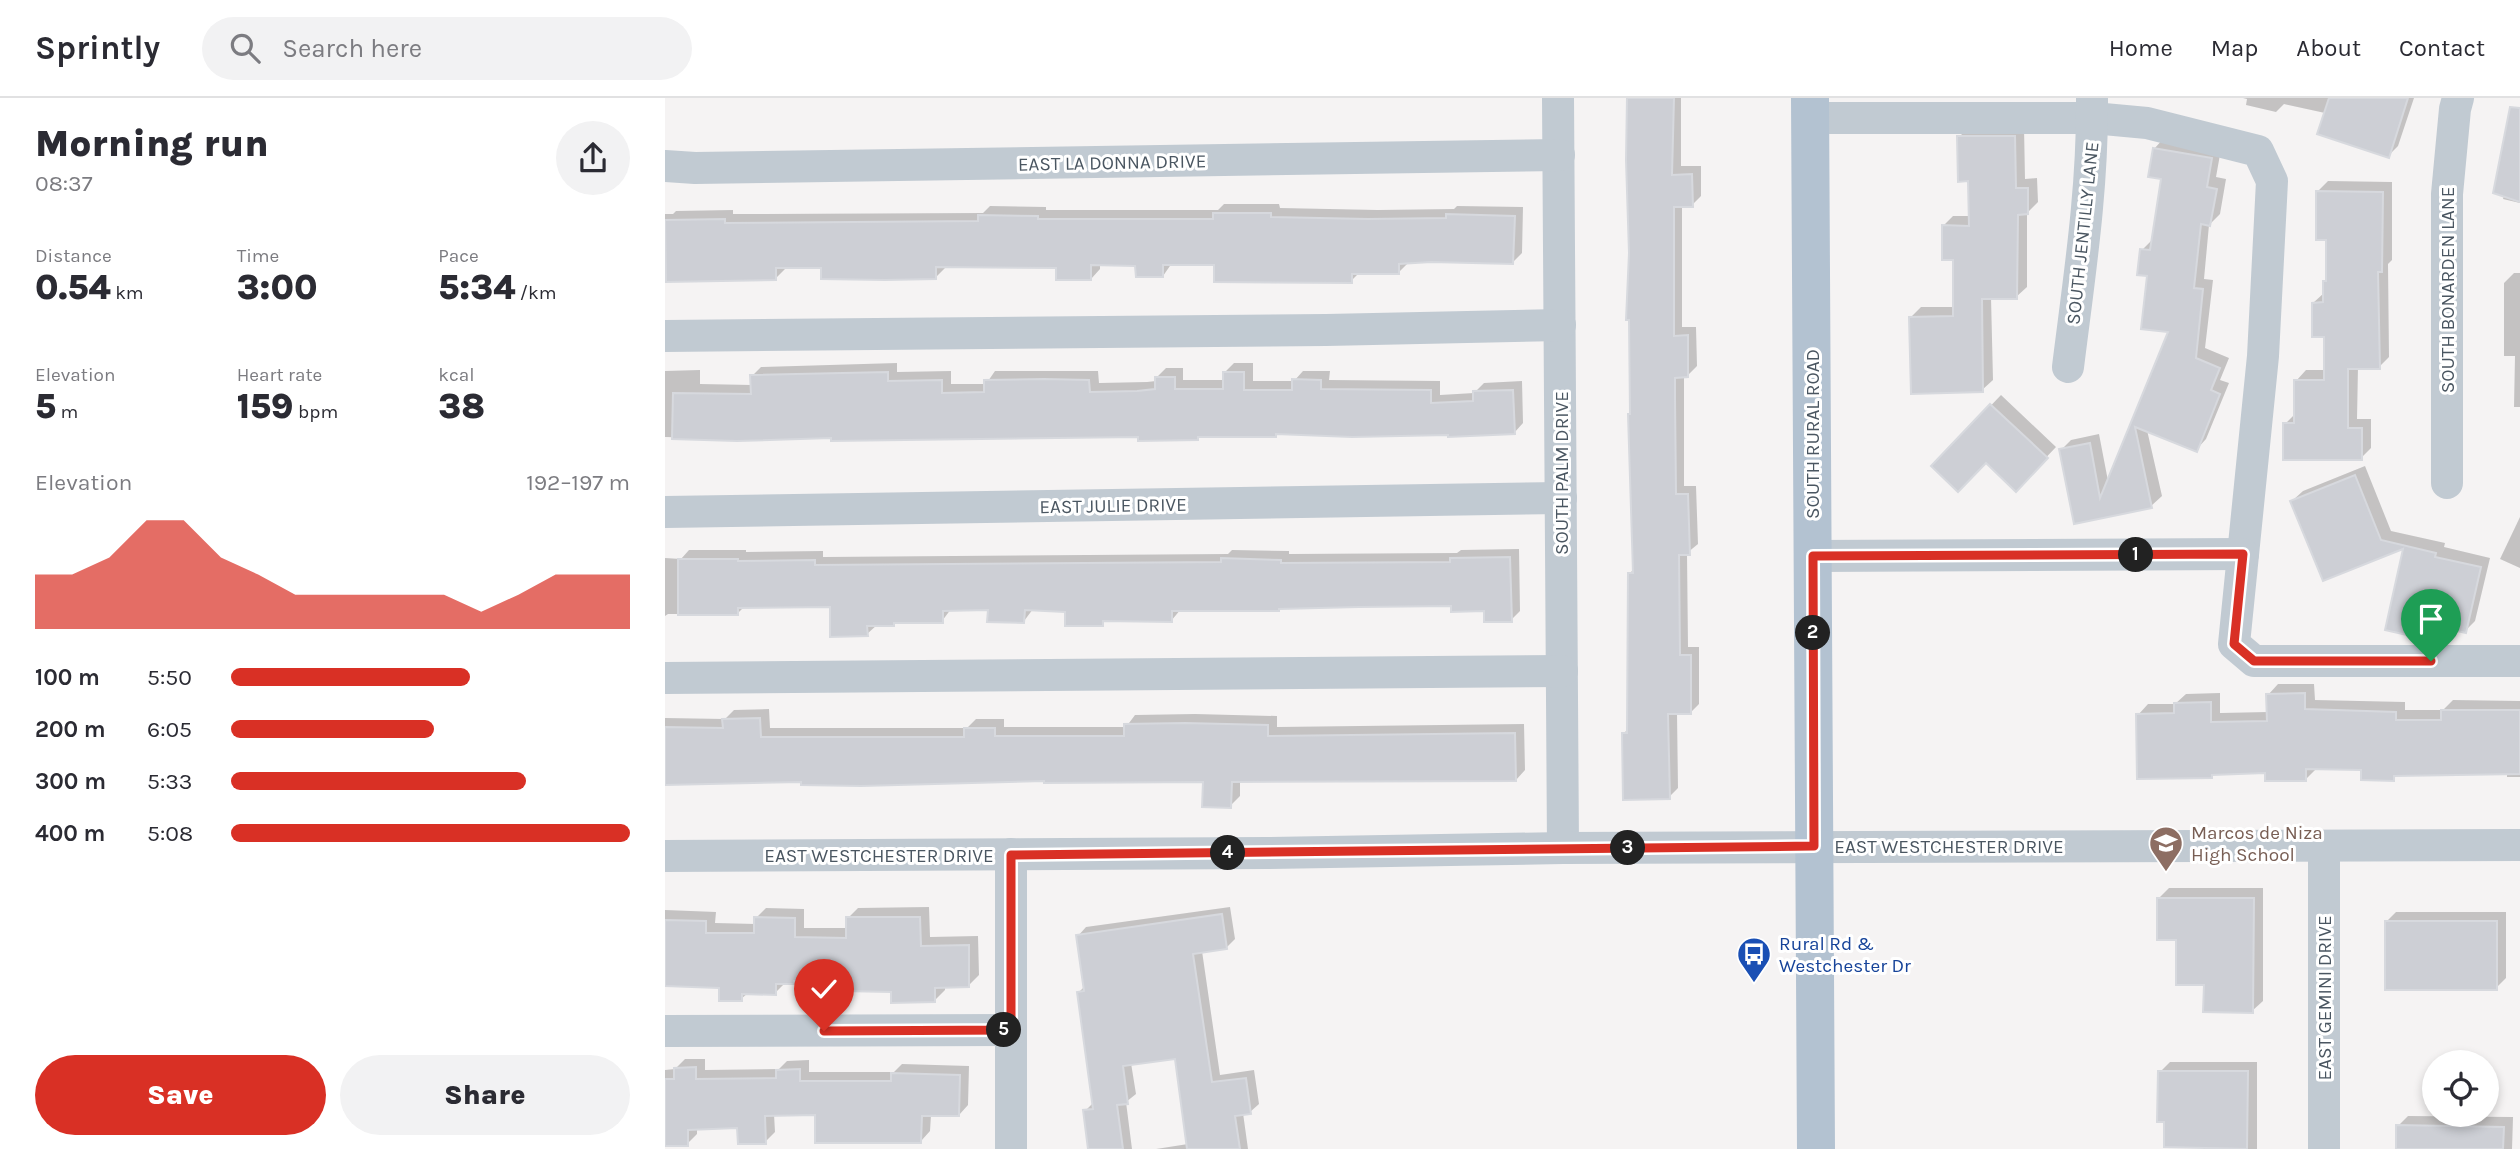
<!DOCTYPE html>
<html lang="en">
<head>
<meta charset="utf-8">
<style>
  body { margin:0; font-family:Karla,sans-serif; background:#f2f2f3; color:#2b2b33; height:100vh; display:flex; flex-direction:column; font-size:26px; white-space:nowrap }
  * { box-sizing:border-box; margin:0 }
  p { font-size:23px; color:#7c7c81 }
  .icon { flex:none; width:38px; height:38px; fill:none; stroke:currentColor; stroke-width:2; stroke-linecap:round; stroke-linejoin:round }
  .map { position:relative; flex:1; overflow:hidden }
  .side { display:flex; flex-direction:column; background:#fff; width:665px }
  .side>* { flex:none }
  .buttons { position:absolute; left:1757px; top:952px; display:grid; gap:14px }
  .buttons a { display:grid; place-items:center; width:77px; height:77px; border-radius:50%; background:#fff; box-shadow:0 4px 10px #0003; font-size:35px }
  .pin { position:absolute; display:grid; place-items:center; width:60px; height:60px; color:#fff; margin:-72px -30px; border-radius:50% 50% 50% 0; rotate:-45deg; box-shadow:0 0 7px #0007 }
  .pin .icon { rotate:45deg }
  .km { position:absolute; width:35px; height:35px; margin:-18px; border-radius:50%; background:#222; color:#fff; font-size:19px; line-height:35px; text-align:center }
  .round { display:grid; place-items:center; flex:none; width:74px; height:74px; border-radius:37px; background:#f2f2f3 }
  .head { display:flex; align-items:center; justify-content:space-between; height:119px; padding:0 35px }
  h1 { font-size:38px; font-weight:800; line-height:52px }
  .metrics { display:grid; grid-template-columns:repeat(3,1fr); gap:10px; height:119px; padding:7px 35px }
  .metrics div { display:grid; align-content:center }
  .metrics b { font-size:35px; font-weight:800 }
  .metrics small { font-size:19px; font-weight:400 }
  .metrics p { font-size:19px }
  .chart { height:196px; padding:14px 35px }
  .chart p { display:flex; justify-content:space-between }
  .chart svg { width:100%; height:126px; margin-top:7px; fill:#d93025; opacity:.7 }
  .action { display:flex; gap:14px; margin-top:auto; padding:14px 35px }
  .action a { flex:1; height:80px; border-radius:42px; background:#d93025; color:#fff; font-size:28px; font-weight:800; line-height:80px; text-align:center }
  .action a+a { background:#f2f2f3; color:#2b2b33 }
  ul { padding:0 35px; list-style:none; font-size:23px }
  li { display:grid; grid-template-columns:112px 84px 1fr; align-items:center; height:52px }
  li i { height:18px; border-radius:9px; background:#d93025 }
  header { display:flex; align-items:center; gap:42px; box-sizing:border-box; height:98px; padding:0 35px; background:#fff; border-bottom:2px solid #e1e1e2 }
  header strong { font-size:33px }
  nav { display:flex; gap:38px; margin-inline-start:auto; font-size:24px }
  .search { width:490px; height:63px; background:#f2f2f3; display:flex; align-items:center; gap:18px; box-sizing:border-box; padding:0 24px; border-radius:38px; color:#7c7c81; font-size:26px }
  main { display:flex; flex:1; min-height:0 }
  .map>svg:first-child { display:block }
</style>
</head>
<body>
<header>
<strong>Sprintly</strong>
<div class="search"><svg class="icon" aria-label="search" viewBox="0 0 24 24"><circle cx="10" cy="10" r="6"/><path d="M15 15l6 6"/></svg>Search here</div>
<nav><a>Home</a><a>Map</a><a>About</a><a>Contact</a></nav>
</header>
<main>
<section class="side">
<div class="head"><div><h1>Morning run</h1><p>08:37</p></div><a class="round"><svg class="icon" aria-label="share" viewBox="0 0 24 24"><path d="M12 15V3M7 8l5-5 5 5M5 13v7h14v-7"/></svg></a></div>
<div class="metrics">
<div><p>Distance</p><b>0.54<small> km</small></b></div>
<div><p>Time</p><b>3:00</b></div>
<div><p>Pace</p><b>5:34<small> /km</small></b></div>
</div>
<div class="metrics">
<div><p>Elevation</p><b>5<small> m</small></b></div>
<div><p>Heart rate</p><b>159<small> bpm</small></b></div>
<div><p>kcal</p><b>38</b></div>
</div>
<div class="chart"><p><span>Elevation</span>192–197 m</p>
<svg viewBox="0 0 160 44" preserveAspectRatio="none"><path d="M0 44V25L10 25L20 19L30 6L40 6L50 19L60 25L70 32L80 32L90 32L100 32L110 32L120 38L130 32L140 25L150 25L160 25V44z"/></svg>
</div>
<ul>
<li><b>100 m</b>5:50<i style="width:60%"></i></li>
<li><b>200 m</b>6:05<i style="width:51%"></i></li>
<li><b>300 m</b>5:33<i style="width:74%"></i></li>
<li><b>400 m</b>5:08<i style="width:100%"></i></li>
</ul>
<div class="action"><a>Save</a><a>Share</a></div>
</section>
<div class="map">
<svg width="1855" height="1051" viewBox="0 0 1855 1051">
  <rect width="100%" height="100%" fill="#f5f3f3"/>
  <g fill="#0003">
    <path d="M 964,0 L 1016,0 L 1016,68 L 1036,68 L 1036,98 L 1027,107 L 1017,107 L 1017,229 L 1031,229 L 1032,268 L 1023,277 L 1019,278 L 1019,388 L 1031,388 L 1033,446 L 1022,455 L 1023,549 L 1034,549 L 1034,606 L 1025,615 L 1012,615 L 1013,690 L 1004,699 L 958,636 L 964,630 L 965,475 L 969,471 Z"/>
    <path d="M 1578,0 L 1749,0 L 1733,48 L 1723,58 L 1660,15 L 1619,6 L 1611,14 L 1581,7 L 1582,1 Z"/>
    <path d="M 1304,29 L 1359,29 L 1360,81 L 1372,80 L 1373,104 L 1362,115 L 1362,189 L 1351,199 L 1326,199 L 1328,282 L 1317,292 L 1246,219 L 1256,209 L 1289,209 L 1289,161 L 1278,128 L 1288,118 L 1306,118 L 1305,82 L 1294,39 Z"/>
    <path d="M 1855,33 L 1855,105 L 1838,101 Z"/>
    <path d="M 1499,40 L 1556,51 L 1551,79 L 1561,81 L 1555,116 L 1544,127 L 1539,181 L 1548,182 L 1540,250 L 1564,260 L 1555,282 L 1564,285 L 1541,341 L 1531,352 L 1482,332 L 1497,398 L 1486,408 L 1411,424 L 1396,352 L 1406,342 L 1434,336 L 1443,383 L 1505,232 L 1477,152 L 1487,142 L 1498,80 L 1489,51 Z"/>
    <path d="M 1663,83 L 1727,84 L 1727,162 L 1723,166 L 1724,259 L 1714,269 L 1693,269 L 1692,321 L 1706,321 L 1706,350 L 1696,360 L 1620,326 L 1631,315 L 1631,283 L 1641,272 L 1661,272 L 1661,237 L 1648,205 L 1659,195 L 1660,184 L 1663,181 L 1663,140 L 1653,93 Z"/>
    <path d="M 559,106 L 614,106 L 615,110 L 713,112 L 789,111 L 792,108 L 858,109 L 857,155 L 847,165 L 766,162 L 743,165 L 734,174 L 694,175 L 686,183 L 551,165 L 507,165 L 498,178 L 472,166 L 435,166 L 435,171 L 426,181 L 393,169 L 280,167 L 280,170 L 270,180 L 158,168 L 120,168 L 120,171 L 110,181 L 0,170 L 0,116 L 8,116 L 11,113 L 68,112 L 68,116 L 318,115 L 325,108 L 381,109 L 381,112 L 553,112 Z"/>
    <path d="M 1849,175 L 1855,175 L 1855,309 L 1849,309 L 1850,258 L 1839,258 L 1839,185 Z"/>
    <path d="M 232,265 L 232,274 L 286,273 L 286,286 L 321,286 L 330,273 L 433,273 L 434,285 L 482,284 L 491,283 L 491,280 L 501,270 L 518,270 L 518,282 L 560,282 L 559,275 L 569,265 L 588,265 L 588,283 L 629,283 L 638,273 L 665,273 L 664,282 L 775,283 L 775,297 L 809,295 L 819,285 L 857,283 L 858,325 L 849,335 L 613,335 L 611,337 L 535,337 L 532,340 L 474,337 L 72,341 L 0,339 L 0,273 L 35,272 L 35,286 L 87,287 L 87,278 L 96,269 Z"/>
    <path d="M 1336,297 L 1391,349 L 1351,391 L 1321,363 L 1268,368 Z"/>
    <path d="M 1700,368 L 1726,433 L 1780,445 L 1779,449 L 1825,460 L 1810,523 L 1800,533 L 1765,525 L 1754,538 L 1740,448 L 1659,481 L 1627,403 L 1638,393 Z"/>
    <path d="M 1855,419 L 1855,470 L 1835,461 Z"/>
    <path d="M 854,451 L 855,513 L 846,522 L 820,512 L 787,507 L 615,510 L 614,512 L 516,511 L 506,523 L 441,522 L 437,526 L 401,512 L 368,511 L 359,523 L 324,510 L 286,511 L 277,523 L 231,523 L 228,526 L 212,527 L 202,536 L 167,507 L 80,508 L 72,516 L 3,516 L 0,518 L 0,460 L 16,461 L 24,452 L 81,452 L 81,454 L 158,453 L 158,459 L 563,456 L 567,452 L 624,453 L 624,456 L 792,455 L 796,452 Z"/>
    <path d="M 1613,586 L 1649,586 L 1650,602 L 1740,604 L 1740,612 L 1778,612 L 1788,602 L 1855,603 L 1855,679 L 1842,679 L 1842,674 L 1734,676 L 1728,681 L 1698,670 L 1651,671 L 1641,681 L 1601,674 L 1550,675 L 1546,678 L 1473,617 L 1483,606 L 1510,606 L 1521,596 L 1555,595 L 1555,615 L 1603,614 L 1603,597 Z"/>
    <path d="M 104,611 L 105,630 L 302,630 L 311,621 L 339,621 L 339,629 L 461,629 L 470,617 L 530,616 L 612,618 L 612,629 L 859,626 L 860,672 L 851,682 L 575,682 L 575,698 L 565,708 L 539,682 L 0,685 L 0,620 L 60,621 L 69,612 Z"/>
    <path d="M 1504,790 L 1598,790 L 1598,903 L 1587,913 L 1540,886 L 1513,840 L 1494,800 Z"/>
    <path d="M 264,809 L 265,839 L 313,838 L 314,877 L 304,887 L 280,888 L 280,892 L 270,902 L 179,883 L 131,881 L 121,884 L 110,895 L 83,895 L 76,901 L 56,888 L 0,887 L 0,812 L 51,814 L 50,825 L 91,826 L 91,820 L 101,810 L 139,811 L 139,830 L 182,830 L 183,820 L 193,810 Z"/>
    <path d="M 565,809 L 570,841 L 562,849 L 537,853 L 555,977 L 589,972 L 594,1006 L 585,1014 L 578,1015 L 583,1051 L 491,1051 L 523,1046 L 511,959 L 466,965 L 471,996 L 461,1004 L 467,1051 L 425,1051 L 420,1013 L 429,1004 L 414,894 L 420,888 L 413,838 L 421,829 Z"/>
    <path d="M 1731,814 L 1841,814 L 1841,880 L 1831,890 L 1721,824 Z"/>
    <path d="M 20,961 L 40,961 L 40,972 L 114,971 L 122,963 L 144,962 L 144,974 L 229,974 L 237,966 L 304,968 L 303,1007 L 294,1017 L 266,1017 L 265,1033 L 256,1043 L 152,1015 L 109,1016 L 110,1034 L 100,1044 L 74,1029 L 32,1030 L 32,1036 L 22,1046 L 0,1046 L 0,972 L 10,971 Z"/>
    <path d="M 1505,964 L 1592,964 L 1592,1051 L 1539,1051 L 1495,974 Z"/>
    <path d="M 1743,1018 L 1848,1019 L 1847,1051 L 1732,1051 L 1733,1028 Z"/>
  </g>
  <g fill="#cdcfd5" stroke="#d7d9de" stroke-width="2">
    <path d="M 962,0 L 1009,0 L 1007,77 L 1027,76 L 1028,109 L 1009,109 L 1009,238 L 1023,237 L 1023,279 L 1010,280 L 1010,300 L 1011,396 L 1023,396 L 1025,457 L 1014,457 L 1015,557 L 1026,557 L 1026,616 L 1003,616 L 1005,701 L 958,702 L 957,635 L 962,635 L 963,475 L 968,475 L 963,316 L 965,316 L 964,222 L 961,222 L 964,155 L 961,62 Z"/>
    <path d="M 1664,0 L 1743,0 L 1724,60 L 1652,36 Z"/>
    <path d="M 1845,9 L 1855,10 L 1855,104 L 1828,95 Z"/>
    <path d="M 1292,38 L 1350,38 L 1351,90 L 1363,90 L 1363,116 L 1353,117 L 1352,201 L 1317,201 L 1318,294 L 1246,296 L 1244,219 L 1288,218 L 1288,162 L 1277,162 L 1277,127 L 1304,128 L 1303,83 L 1293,84 Z"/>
    <path d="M 1488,50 L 1547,60 L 1542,89 L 1552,91 L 1545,128 L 1536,126 L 1529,190 L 1538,191 L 1531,260 L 1555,270 L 1546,292 L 1555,296 L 1532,354 L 1470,329 L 1487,410 L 1409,426 L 1394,351 L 1425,345 L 1435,400 L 1503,234 L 1476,231 L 1482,178 L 1472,177 L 1475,151 L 1485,152 L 1496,81 L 1483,79 Z"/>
    <path d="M 1651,93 L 1718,94 L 1717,174 L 1713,174 L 1715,271 L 1683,271 L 1683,330 L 1697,330 L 1697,362 L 1618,362 L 1618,325 L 1629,325 L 1629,282 L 1659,282 L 1659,239 L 1647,239 L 1647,205 L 1658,204 L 1658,183 L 1661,183 L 1661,142 L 1651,142 Z"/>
    <path d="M 548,115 L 606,115 L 606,119 L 703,121 L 781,120 L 781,116 L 850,118 L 848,166 L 766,164 L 734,166 L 734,176 L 687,176 L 687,185 L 549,184 L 549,167 L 498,167 L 498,179 L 471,179 L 470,168 L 426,167 L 426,182 L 391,182 L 391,170 L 271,169 L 271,181 L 220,182 L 156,181 L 156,170 L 111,170 L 111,182 L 1,184 L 0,122 L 60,121 L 60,125 L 313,123 L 313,117 L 373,118 L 373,121 L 548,121 Z"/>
    <path d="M 223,274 L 223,283 L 277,282 L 277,295 L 319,294 L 319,282 L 379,281 L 424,282 L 425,294 L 472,293 L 490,291 L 490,279 L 510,279 L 510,291 L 558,291 L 558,274 L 579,274 L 579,292 L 627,292 L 627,281 L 656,282 L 656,291 L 766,292 L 766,305 L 808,303 L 808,293 L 848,292 L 850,336 L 783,339 L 783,337 L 687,339 L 611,336 L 611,339 L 533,339 L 533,342 L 473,343 L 473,339 L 166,343 L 166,340 L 72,343 L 7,341 L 8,295 L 86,296 L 85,277 Z"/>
    <path d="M 1325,306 L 1383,360 L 1351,394 L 1321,365 L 1293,394 L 1266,368 Z"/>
    <path d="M 1690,377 L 1716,442 L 1771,455 L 1770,459 L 1816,469 L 1801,535 L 1758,525 L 1755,540 L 1720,532 L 1738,451 L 1658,483 L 1625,403 Z"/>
    <path d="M 845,459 L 847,524 L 819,524 L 819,513 L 786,514 L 786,508 L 694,509 L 614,511 L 614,513 L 507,513 L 507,524 L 438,523 L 438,528 L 400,528 L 400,514 L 360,512 L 359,525 L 322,524 L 323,512 L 278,513 L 278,525 L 229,525 L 229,528 L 202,528 L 203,538 L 165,539 L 165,509 L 73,510 L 73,517 L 13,517 L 13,461 L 73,461 L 73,463 L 150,462 L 150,467 L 556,464 L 556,460 L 616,462 L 616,465 L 785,464 L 785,460 Z"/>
    <path d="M 1640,595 L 1640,611 L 1731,614 L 1731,622 L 1776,622 L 1776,612 L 1855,612 L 1855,676 L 1729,678 L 1729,683 L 1696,682 L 1696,672 L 1641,671 L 1641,683 L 1600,683 L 1600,675 L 1547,677 L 1547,680 L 1472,681 L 1471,616 L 1509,615 L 1509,605 L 1546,604 L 1546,624 L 1602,623 L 1601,596 Z"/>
    <path d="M 95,620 L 96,639 L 299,639 L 299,630 L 330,630 L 330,638 L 459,638 L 459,626 L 520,625 L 603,627 L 603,638 L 850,635 L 851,683 L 567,684 L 566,710 L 537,709 L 538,684 L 379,685 L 379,683 L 196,688 L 136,687 L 136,684 L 0,687 L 0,629 L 58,630 L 57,621 Z"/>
    <path d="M 1492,800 L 1589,800 L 1588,915 L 1538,914 L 1539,887 L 1511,887 L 1511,842 L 1492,842 Z"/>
    <path d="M 557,816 L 562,851 L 528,856 L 547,984 L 581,980 L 586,1016 L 570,1018 L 575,1051 L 522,1051 L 510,961 L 458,968 L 463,1006 L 452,1007 L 458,1051 L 423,1051 L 418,1012 L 428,1011 L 412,894 L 419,893 L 411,837 Z"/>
    <path d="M 89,819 L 130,820 L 130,839 L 181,840 L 181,819 L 255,819 L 256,848 L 304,847 L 304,889 L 270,890 L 270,904 L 226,905 L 226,894 L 177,893 L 177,884 L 129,883 L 129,886 L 111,886 L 111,897 L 77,896 L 77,903 L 54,903 L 54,890 L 0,888 L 0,822 L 41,823 L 41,835 L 89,835 Z"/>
    <rect x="1720" y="823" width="112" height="69"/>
    <path d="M 31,969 L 31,981 L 111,980 L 111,972 L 135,971 L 135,983 L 226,983 L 226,975 L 295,977 L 294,1018 L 257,1018 L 256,1045 L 150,1045 L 150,1017 L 100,1018 L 101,1046 L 73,1046 L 72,1030 L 23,1032 L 23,1048 L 0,1048 L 0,981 L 9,981 L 9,970 Z"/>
    <path d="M 1493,973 L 1583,973 L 1582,1051 L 1499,1049 L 1499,1024 L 1492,1024 Z"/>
    <path d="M 1731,1027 L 1839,1029 L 1838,1051 L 1731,1051 Z"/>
  </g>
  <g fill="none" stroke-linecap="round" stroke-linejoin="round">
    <g stroke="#c1cad2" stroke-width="32">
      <path d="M 893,0 L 898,750"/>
      <path d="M 1145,20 L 1428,20 L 1482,25 L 1593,53 L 1607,83 L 1598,258 L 1569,546 L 1589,563 L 1855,563"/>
      <path d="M 0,68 L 30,70 L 894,57"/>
      <path d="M 0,238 L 661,232 L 895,227"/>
      <path d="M 1403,269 C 1414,180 1428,91 1427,1"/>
      <path d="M 1782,385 L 1782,96 L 1790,11 L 1793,0"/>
      <path d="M 0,414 L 896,400"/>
      <path d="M 1148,458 L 1578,456"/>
      <path d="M 0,580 L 897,573"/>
      <path d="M 346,756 L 346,1051"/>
      <path d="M 0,758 L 602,755 L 898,750 L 1855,747"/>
      <path d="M 0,933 L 346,932"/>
      <path d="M 1659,1051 L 1659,749"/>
    </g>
    <path stroke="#b3c2d1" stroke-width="38" d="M 1145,0 L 1151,1051"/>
  </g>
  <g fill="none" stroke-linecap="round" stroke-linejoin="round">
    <g stroke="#fff" stroke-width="14">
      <path id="route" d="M 159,933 L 346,932 L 346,757 L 1149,748 L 1148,458 L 1578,456 L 1569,546 L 1589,563 L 1766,563"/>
    </g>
    <use href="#route" stroke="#d93025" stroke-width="9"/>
  </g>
  <defs>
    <g id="school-pin" transform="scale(1.75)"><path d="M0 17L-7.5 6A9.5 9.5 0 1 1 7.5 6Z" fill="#8d6e63" stroke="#fff"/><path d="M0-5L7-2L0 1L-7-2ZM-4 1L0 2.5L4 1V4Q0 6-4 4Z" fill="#fff"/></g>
    <g id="bus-pin" transform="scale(1.75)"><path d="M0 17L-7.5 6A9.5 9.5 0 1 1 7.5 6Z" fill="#1a4fb4" stroke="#fff"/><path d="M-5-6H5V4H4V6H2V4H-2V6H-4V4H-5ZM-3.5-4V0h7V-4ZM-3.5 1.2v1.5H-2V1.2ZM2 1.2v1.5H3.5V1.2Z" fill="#fff"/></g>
  </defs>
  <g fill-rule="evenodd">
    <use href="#school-pin" x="1501" y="745"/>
    <use href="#bus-pin" x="1089" y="856"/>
  </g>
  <g text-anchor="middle" stroke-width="6" stroke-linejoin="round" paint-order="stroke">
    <g font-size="19" fill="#4a5661" stroke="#fff">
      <text transform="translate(447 64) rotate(-1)" y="7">EAST LA DONNA DRIVE</text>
      <text transform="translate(1417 135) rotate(-84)" y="7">SOUTH JENTILLY LANE</text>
      <text transform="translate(1782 192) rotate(-90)" y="7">SOUTH BONARDEN LANE</text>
      <text transform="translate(1147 336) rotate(-90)" y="7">SOUTH RURAL ROAD</text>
      <text transform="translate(896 375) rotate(-90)" y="7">SOUTH PALM DRIVE</text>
      <text transform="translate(448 407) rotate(-1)" y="7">EAST JULIE DRIVE</text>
      <text x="1284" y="755">EAST WESTCHESTER DRIVE</text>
      <text x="214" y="764">EAST WESTCHESTER DRIVE</text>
      <text transform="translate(1659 900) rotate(-90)" y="7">EAST GEMINI DRIVE</text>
    </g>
    <g font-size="19" fill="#785e54" stroke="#fff" text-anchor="start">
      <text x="1526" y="741">Marcos de Niza<tspan x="1526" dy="22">High School</tspan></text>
    </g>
    <g font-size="19" fill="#164399" stroke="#fff" text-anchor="start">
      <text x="1114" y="852">Rural Rd &amp;<tspan x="1114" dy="22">Westchester Dr</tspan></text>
    </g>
  </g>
</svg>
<div class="buttons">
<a><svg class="icon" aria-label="locate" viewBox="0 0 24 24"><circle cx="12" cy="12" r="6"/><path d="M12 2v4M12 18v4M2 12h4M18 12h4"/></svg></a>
</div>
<div class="pin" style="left:1766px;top:563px;background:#1e9e55"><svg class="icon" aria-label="arrive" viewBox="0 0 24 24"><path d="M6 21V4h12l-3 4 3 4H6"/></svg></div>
<div class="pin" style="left:159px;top:933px;background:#d93025"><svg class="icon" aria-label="check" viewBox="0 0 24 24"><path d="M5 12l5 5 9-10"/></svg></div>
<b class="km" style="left:1471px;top:457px">1</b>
<b class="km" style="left:1148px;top:535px">2</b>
<b class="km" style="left:963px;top:750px">3</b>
<b class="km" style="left:563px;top:755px">4</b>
<b class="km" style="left:339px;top:932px">5</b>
</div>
</main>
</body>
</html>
